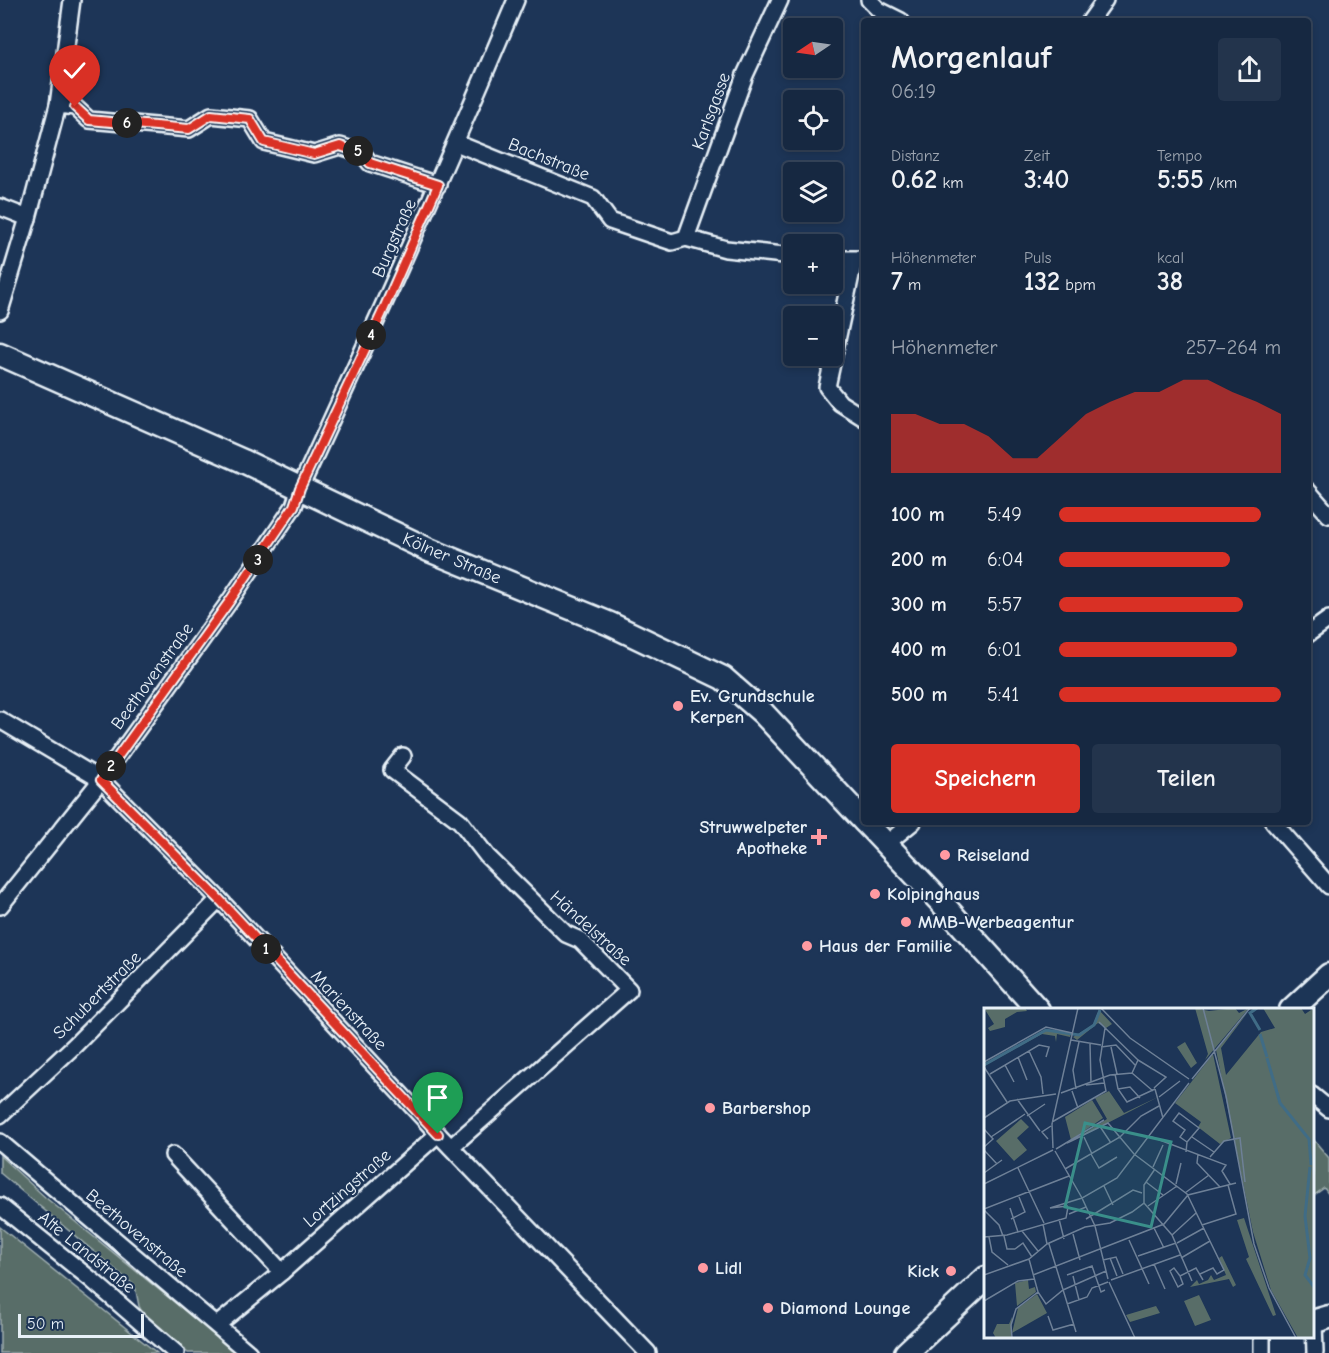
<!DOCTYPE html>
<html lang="de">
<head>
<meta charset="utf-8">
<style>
  body { margin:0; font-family:"Comic Neue",sans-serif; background:#23344c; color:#f1f3f6; height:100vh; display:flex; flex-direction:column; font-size:22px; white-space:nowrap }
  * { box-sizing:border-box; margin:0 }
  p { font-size:20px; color:#9ea6b1 }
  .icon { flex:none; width:33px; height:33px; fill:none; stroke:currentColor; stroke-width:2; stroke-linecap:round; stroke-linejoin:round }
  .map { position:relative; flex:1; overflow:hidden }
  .drawer { position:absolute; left:861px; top:18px; width:450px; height:807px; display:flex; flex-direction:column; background:#162841; border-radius:6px; box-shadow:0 3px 9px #0003,0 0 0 2px #35445a }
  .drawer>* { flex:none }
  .needle { width:39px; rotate:257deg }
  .tools { position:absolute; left:783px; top:18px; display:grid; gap:12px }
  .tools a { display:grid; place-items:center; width:60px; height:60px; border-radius:6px; background:#162841; box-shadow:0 3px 9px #0003,0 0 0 2px #35445a; font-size:30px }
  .scale { position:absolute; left:18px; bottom:15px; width:126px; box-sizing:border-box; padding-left:6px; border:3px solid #e8f1f8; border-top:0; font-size:16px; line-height:21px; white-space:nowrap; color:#e8f1f8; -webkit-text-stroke:4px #1d3557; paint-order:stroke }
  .pin { position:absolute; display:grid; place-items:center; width:51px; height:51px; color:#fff; margin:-62px -26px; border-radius:50% 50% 50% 0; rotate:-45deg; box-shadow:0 0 6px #0007 }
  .pin .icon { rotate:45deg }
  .km { position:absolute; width:30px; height:30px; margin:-15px; border-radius:50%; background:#222; color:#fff; font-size:16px; line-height:30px; text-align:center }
  .round { display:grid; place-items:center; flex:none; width:63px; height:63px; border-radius:6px; background:#23344c }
  .overview { display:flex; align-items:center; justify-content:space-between; height:102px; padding:0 30px }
  h1 { font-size:33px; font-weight:600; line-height:45px }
  .metrics { display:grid; grid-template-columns:repeat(3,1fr); gap:9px; height:102px; padding:6px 30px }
  .metrics div { display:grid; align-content:center }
  .metrics b { font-size:26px; font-weight:600 }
  .metrics small { font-size:16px; font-weight:400 }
  .metrics p { font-size:16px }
  .chart { height:168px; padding:12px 30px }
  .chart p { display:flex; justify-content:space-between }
  .chart svg { width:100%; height:108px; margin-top:6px; fill:#d93025; opacity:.7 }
  .button { display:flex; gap:12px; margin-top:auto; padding:12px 30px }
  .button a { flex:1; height:69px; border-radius:6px; background:#d93025; color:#fff; font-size:24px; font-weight:600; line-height:69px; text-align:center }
  .button a+a { background:#23344c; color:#f1f3f6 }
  ul { padding:0 30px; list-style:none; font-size:20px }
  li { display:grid; grid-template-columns:96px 72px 1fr; align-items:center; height:45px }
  li i { height:15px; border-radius:8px; background:#d93025 }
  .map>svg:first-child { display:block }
</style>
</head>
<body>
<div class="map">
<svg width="1329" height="1353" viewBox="0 0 1329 1353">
  <rect width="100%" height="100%" fill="#1d3557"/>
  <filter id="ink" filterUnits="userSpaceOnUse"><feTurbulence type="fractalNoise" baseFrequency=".0167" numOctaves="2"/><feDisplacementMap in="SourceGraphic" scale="12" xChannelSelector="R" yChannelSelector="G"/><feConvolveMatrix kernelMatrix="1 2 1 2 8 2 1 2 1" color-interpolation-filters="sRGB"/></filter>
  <g filter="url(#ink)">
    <g fill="#586d68" stroke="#a0afb0" stroke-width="1.5">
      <path d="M 1313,1139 L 1329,1158 L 1329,1195 L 1324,1188 L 1313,1196 Z"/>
      <path d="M 0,1156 L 46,1198 L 237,1353 L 188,1353 L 143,1314 L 139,1306 L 135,1286 L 0,1173 Z"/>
      <path d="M 0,1227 L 157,1353 L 0,1353 Z"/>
    </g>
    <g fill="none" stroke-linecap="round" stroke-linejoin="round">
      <g stroke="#e8f1f8" stroke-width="20">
        <g id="street">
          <path d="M 869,0 L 879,10 L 901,21"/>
          <path d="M 1090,21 L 1105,0"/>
          <path d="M 58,105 L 75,107 L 89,120 L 189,129 L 211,115 L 250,119 L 264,142 L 314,154 L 340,146 L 362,153 L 370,163 L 438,185"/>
          <path d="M 456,143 L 593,198 L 610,221 L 672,242 L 686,238 L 726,249 L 794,256"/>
          <path d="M 0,207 L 28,218"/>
          <path d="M 686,238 L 745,75 L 780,0"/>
          <path d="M 832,259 L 861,259"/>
          <path d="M 854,261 L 827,387 L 840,403 L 864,418"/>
          <path d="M 0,311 L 28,218 L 58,105 L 72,0"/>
          <path d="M 1308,491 L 1329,515"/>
          <path d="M 1308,634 L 1329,619"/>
          <path d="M 0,720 L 101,780 L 219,899 L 438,1134 L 648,1353"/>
          <path d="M 403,756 L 392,770 L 460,821 L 487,856 L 566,934 L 580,940 L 629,990 L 451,1147"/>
          <path d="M 1273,822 L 1329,886"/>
          <path d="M 886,844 L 913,822"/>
          <path d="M 0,906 L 101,780 L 229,602 L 294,506 L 300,488 C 375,326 447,164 516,0"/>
          <path d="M 1312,1095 L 1329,1109"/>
          <path d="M 0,1115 L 75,1045 L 219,899"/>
          <path d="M 0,1142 L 249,1353"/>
          <path d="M 173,1155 L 282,1272"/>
          <path d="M 0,1206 L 93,1281 L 176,1353"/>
          <path d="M 1314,1322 L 1315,1353"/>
          <path d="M 217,1325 L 282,1272 L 438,1134"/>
          <path d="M 1262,1353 L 1262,1336"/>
        </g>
      </g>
      <g stroke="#e8f1f8" stroke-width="27">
        <g id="secondary">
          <path d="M 0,354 L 243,461 L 429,550 L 610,624 L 723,678 L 763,713 L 864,821"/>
          <path d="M 865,822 L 940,901 L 1038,1010"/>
          <path d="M 1291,1010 L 1329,975"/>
          <path d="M 1312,1322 L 1329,1317"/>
          <path d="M 906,1353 L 986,1278"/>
        </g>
      </g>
      <use href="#street" stroke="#1d3557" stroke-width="15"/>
      <use href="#secondary" stroke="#1d3557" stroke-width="22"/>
    </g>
  </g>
  <g fill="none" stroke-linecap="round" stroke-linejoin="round" filter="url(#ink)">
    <g stroke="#fff" stroke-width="12">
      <path id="route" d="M 75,107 L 89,120 L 189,129 L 211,115 L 250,119 L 264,142 L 314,154 L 340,146 L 362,153 L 370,163 L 438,185 L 382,313 L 300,488 L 294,506 L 229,602 L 101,780 L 219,899 L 438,1134"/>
    </g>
    <use href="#route" stroke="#d93025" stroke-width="8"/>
  </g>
  <g fill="#ff9aa2" stroke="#1d3557" stroke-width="2">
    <circle cx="678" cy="706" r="6"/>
    <path d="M816 828h6v6h6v6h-6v6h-6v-6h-6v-6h6z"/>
    <circle cx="945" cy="855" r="6"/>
    <circle cx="875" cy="894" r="6"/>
    <circle cx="906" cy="922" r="6"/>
    <circle cx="807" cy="946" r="6"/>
    <circle cx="710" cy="1108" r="6"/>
    <circle cx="703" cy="1268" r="6"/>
    <circle cx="951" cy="1271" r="6"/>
    <circle cx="768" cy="1308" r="6"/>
  </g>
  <g text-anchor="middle" stroke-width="4.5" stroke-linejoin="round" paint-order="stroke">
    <g font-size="18" fill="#e8f1f8" stroke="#1d3557">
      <text transform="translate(711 111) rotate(-70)" y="6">Karlsgasse</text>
      <text transform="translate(549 159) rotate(22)" y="6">Bachstraße</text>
      <text transform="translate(394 238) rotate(-66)" y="6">Burgstraße</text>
      <text transform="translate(452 558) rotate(23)" y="6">Kölner Straße</text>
      <text transform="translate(152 676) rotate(-54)" y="6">Beethovenstraße</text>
      <text transform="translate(591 928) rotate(42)" y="6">Händelstraße</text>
      <text transform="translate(97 995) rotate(-45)" y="6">Schubertstraße</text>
      <text transform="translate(349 1010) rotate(47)" y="6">Marienstraße</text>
      <text transform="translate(347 1188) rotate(-41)" y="6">Lortzingstraße</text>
      <text transform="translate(137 1233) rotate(40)" y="6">Beethovenstraße</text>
      <text transform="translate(87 1252) rotate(39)" y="6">Alte Landstraße</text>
    </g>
    <g font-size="18" font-weight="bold" fill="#e8f1f8" stroke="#1d3557" text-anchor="start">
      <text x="690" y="702">Ev. Grundschule<tspan x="690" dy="21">Kerpen</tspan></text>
      <text x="807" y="833" text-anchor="end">Struwwelpeter<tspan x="807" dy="21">Apotheke</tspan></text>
      <text x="957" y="861">Reiseland</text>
      <text x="887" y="900">Kolpinghaus</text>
      <text x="918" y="928">MMB-Werbeagentur</text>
      <text x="819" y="952">Haus der Familie</text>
      <text x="722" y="1114">Barbershop</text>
      <text x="715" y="1274">Lidl</text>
      <text x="939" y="1277" text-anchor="end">Kick</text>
      <text x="780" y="1314">Diamond Lounge</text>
    </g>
  </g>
  <g transform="translate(984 1008)">
    <rect width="330" height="330" fill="#1d3557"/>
    <path d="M 0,0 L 41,0 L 43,3 L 33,4 L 21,11 L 21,19 L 6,23 L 4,20 L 10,16 ZM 211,0 L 225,3 L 251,0 L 255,5 L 265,0 L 221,52 L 224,46 ZM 279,0 L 317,0 L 321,6 L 330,0 L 330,330 L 314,330 L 287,282 L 269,224 L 232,42 L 264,4 L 237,40 L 242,67 L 277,24 L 291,20 ZM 115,2 L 128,16 L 122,20 L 114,15 L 93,32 L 89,29 L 109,17 ZM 62,21 L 87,26 L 86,29 L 73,26 L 72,34 L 71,28 L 58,26 L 0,58 ZM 201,34 L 213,55 L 207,60 L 193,39 ZM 229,46 L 247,130 L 236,136 L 214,119 L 217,114 L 191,95 ZM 125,83 L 140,105 L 174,89 L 85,135 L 123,111 L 111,90 ZM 108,92 L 119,110 L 87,132 L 81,109 ZM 37,111 L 45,119 L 33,130 L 43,142 L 30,153 L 12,133 ZM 260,210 L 292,307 L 289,308 L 262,251 L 265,249 L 253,212 ZM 238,248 L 252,277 L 249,279 L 245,271 L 206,279 L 213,272 L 215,276 L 224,272 L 227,267 L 230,272 L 242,267 L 235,250 ZM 44,272 L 45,281 L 51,279 L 52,284 L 33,298 L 31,275 ZM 53,286 L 63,305 L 28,325 L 34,300 ZM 215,287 L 227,312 L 211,318 L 200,293 ZM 172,298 L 176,305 L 146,314 L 142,307 ZM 28,309 L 27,330 L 12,330 L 9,325 L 13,316 L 25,316 Z" fill="#586d68"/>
    <path fill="none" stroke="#406c86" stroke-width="3" d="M 273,0 L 266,5 L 276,22M 276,26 L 283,49M 283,50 L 296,95 L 325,131 L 327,157M 0,57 L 62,22 L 95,27 L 110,17 L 116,2M 326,159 L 321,208 L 326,250 L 321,267 L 330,279"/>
    <path fill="none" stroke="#6e8097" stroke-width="1.5" d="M 117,0 L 146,30 L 205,71M 219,0 L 242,88 L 270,236 L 285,280 L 312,330M 115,14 L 154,52M 87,32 L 117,37M 106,36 L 107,75M 117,39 L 132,37 L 151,57M 127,39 L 133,66M 45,43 L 57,69 L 59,86M 34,49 L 43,72M 154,52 L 182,69 L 170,80M 0,54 L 62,19 L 88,25M 21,57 L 30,74M 0,59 L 23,94M 148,65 L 169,83M 6,66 L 55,37 L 65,39 L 62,49M 131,66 L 134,81 L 143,94 L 171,81M 208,71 L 266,0M 102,77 L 120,75M 92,81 L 89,62 L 95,34M 134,81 L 146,79 L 156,90M 171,81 L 179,110M 88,83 L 94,100M 77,85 L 126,67 L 148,65 L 154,52M 175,89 L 196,73M 33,91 L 56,123M 43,108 L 61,96M 0,110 L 26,93 L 72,86M 68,114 L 122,83 L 116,52 L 121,20M 115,117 L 127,135M 0,121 L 9,131 L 0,139M 165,128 L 242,157 L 238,163 L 246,176M 7,129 L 41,106M 100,129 L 108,146M 208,129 L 230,144M 64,131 L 58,124 L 67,118M 83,135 L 124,115 L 150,146 L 203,186 L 240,262 L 233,266 L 229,260 L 216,266M 69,140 L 68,116 L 94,0M 72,141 L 120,112M 0,142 L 13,156M 71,143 L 98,190 L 66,200 L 84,198M 202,144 L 203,134 L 215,120 L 195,105 L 189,113 L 201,122 L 196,129 L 203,134M 107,146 L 115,160 L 133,149M 214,146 L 213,155 L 236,179M 226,149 L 240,133 L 256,130 L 261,174M 169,159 L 179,137M 34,160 L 60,215M 81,161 L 136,129 L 157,108 L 175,98M 0,165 L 18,152M 162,174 L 179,187M 0,176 L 69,142M 192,176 L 197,155M 120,178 L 129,197M 201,185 L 225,167M 160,195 L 188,227 L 208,273M 164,198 L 193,178M 26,200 L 34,224M 0,201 L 85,168M 0,202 L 15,217 L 19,228M 85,206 L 102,199M 27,211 L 41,204 L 35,189M 75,211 L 80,231M 102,211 L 149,182 L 158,185M 59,216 L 63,236M 218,217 L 252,206 L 244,177M 170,220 L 180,240M 38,223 L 54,243M 89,226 L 96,252M 188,227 L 212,205M 20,228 L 23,241 L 31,241M 0,229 L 23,227 L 82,210 L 84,199M 5,229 L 8,244 L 24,257M 145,232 L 165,276M 193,235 L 220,220M 65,236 L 92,324M 31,241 L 39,235 L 48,249M 154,248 L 192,235M 126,250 L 133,268M 197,250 L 226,233M 45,251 L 54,284 L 62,296 L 79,282 L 122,263M 119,252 L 132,249 L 139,266M 170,256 L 181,281M 0,267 L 45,251 L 63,236 L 101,219 L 126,215 L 148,204 L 160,195 L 160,177 L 171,161M 49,267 L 180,216 L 204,187 L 252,175M 83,267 L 108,258 L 117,284 L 121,282M 89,268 L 95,292M 196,268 L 199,276 L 194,279 L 186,263 L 190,260 L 196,268 L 212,260 L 219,272M 124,271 L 111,218 L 98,190 L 133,170 L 205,75M 127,272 L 196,247M 125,274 L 151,330M 0,293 L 34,273 L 50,271M 83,296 L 103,289 L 108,280 L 124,274M 64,308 L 69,322 L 90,316M 28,330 L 27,317 L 32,301 L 54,284"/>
    <path fill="#3a8f8a" fill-opacity="0.15" stroke="#3a8f8a" stroke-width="3" d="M 101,115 L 187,134 L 167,219 L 81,199 Z"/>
    <rect width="330" height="330" fill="none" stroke="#e8f1f8" stroke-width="3"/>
  </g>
</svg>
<div class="tools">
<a><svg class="needle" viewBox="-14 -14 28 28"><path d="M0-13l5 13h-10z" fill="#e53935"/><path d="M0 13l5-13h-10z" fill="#9ea6b1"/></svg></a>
<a><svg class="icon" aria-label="locate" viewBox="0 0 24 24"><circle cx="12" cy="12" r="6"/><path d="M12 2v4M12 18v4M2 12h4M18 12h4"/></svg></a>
<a><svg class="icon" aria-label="layers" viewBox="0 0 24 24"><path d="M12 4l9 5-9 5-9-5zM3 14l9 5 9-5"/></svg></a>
<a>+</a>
<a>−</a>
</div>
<div class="scale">50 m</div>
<div class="pin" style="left:438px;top:1134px;background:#1e9e55"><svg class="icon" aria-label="arrive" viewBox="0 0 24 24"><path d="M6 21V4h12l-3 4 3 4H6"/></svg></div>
<div class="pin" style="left:75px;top:107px;background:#d93025"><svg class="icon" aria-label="check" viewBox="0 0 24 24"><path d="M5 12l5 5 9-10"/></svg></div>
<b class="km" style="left:266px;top:949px">1</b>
<b class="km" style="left:111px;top:766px">2</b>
<b class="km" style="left:258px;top:560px">3</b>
<b class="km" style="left:371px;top:335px">4</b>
<b class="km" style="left:358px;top:151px">5</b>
<b class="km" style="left:127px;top:123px">6</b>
<section class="drawer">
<div class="overview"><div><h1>Morgenlauf</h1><p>06:19</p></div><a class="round"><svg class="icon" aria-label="share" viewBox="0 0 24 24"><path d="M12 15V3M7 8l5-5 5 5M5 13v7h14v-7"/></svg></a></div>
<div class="metrics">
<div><p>Distanz</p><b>0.62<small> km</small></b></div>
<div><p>Zeit</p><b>3:40</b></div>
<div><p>Tempo</p><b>5:55<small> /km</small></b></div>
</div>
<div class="metrics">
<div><p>Höhenmeter</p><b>7<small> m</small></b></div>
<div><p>Puls</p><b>132<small> bpm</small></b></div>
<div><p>kcal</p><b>38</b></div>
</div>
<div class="chart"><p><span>Höhenmeter</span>257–264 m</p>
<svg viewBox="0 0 160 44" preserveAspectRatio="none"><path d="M0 44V20L10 20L20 24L30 24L40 29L50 38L60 38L70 29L80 20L90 15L100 11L110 11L120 6L130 6L140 11L150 15L160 20V44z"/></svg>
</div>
<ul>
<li><b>100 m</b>5:49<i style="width:91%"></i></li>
<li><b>200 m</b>6:04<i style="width:77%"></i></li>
<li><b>300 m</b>5:57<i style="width:83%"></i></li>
<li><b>400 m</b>6:01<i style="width:80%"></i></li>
<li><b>500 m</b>5:41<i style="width:100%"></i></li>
</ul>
<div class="button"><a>Speichern</a><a>Teilen</a></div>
</section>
</div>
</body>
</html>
